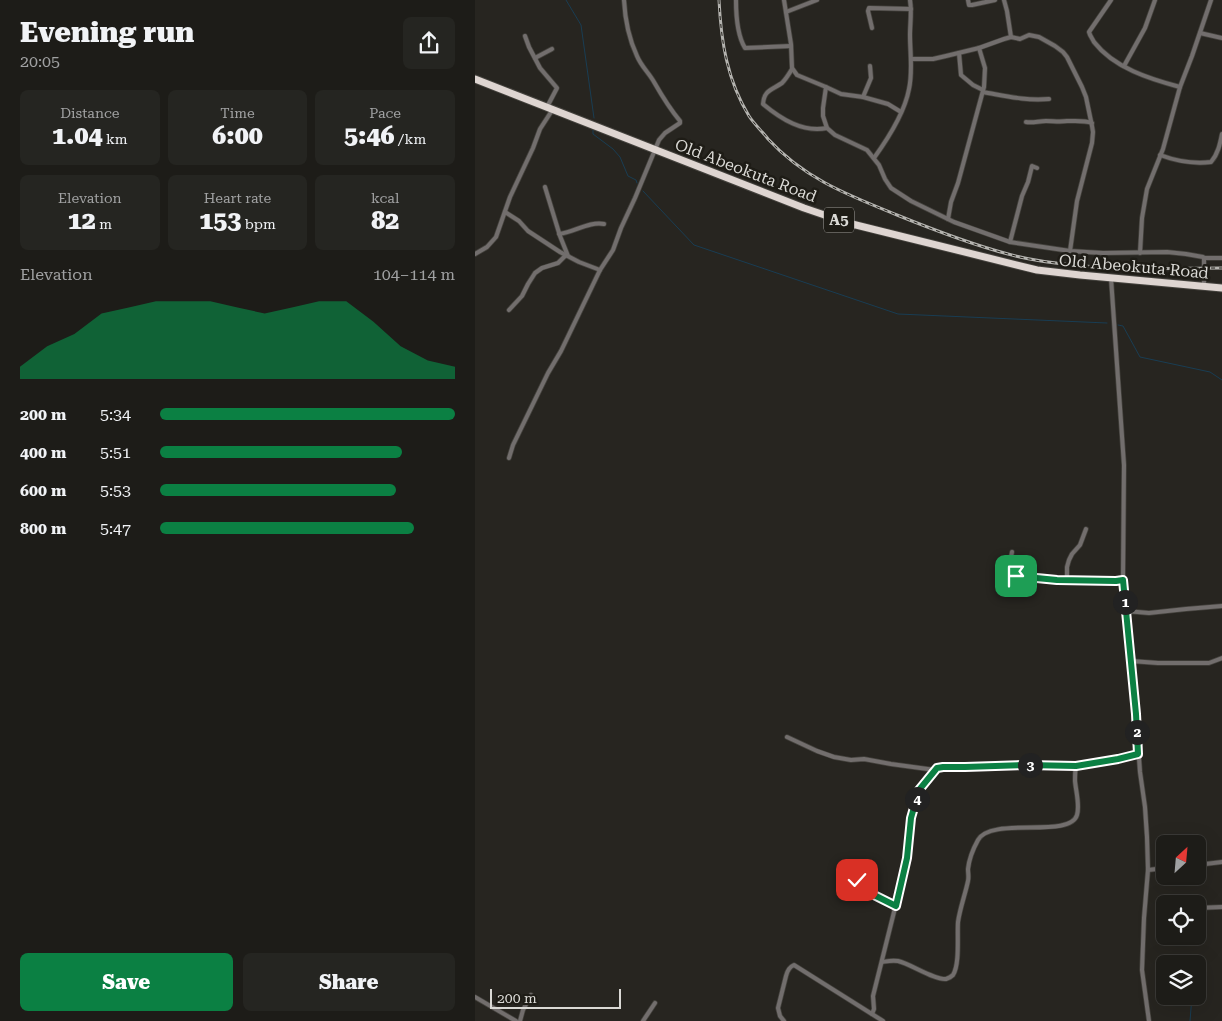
<!DOCTYPE html>
<html lang="en">
<head>
<meta charset="utf-8">
<style>
  body { margin:0; font-family:"Roboto Serif",serif; background:#252521; color:#f1f3f6; height:100vh; display:flex; flex-direction:column; font-size:19px; white-space:nowrap }
  * { box-sizing:border-box; margin:0 }
  p { font-size:16px; color:#a0a1a2 }
  .icon { flex:none; width:28px; height:28px; fill:none; stroke:currentColor; stroke-width:2; stroke-linecap:round; stroke-linejoin:round }
  .map { position:relative; flex:1; overflow:hidden }
  .side { display:flex; flex-direction:column; background:#1d1c18; width:475px }
  .side>* { flex:none }
  .needle { width:32px; rotate:26deg }
  .tools { position:absolute; left:681px; top:835px; display:grid; gap:10px }
  .tools a { display:grid; place-items:center; width:50px; height:50px; border-radius:8px; background:#1d1c18; box-shadow:0 5px 20px #0002,0 0 0 1px #3b3a37; font-size:25px }
  .scale { position:absolute; left:15px; bottom:12px; width:131px; box-sizing:border-box; padding-left:5px; border:2px solid #dad9d5; border-top:0; font-size:14px; line-height:18px; white-space:nowrap; color:#dad9d5; -webkit-text-stroke:4px #1e1c16; paint-order:stroke }
  .pin { position:absolute; display:grid; place-items:center; width:42px; height:42px; color:#fff; margin:-21px; border-radius:10px; box-shadow:0 2px 8px #0006 }
  .km { position:absolute; width:25px; height:25px; margin:-12px; border-radius:50%; background:#222; color:#fff; font-size:14px; line-height:25px; text-align:center }
  .round { display:grid; place-items:center; flex:none; width:52px; height:52px; border-radius:8px; background:#252521 }
  .overview { display:flex; align-items:center; justify-content:space-between; height:85px; padding:0 20px }
  h1 { font-size:28px; font-weight:800; line-height:38px }
  .figures { display:grid; grid-template-columns:repeat(3,1fr); gap:8px; height:85px; padding:5px 20px }
  .figures div { display:grid; align-content:center; border-radius:8px; background:#252521; text-align:center }
  .figures b { font-size:25px; font-weight:800 }
  .figures small { font-size:14px; font-weight:400 }
  .figures p { font-size:14px }
  .chart { height:140px; padding:10px 20px }
  .chart p { display:flex; justify-content:space-between }
  .chart svg { width:100%; height:90px; margin-top:5px; fill:#0b8043; opacity:.7 }
  .button { display:flex; gap:10px; margin-top:auto; padding:10px 20px }
  .button a { flex:1; height:58px; border-radius:8px; background:#0b8043; color:#fff; font-size:20px; font-weight:800; line-height:58px; text-align:center }
  .button a+a { background:#252521; color:#f1f3f6 }
  ul { padding:0 20px; list-style:none; font-size:16px }
  li { display:grid; grid-template-columns:80px 60px 1fr; align-items:center; height:38px }
  li i { height:12px; border-radius:6px; background:#0b8043 }
  main { display:flex; flex:1; min-height:0 }
  .map>svg:first-child { display:block }
</style>
</head>
<body>
<main>
<section class="side">
<div class="overview"><div><h1>Evening run</h1><p>20:05</p></div><a class="round"><svg class="icon" aria-label="share" viewBox="0 0 24 24"><path d="M12 15V3M7 8l5-5 5 5M5 13v7h14v-7"/></svg></a></div>
<div class="figures">
<div><p>Distance</p><b>1.04<small> km</small></b></div>
<div><p>Time</p><b>6:00</b></div>
<div><p>Pace</p><b>5:46<small> /km</small></b></div>
</div>
<div class="figures">
<div><p>Elevation</p><b>12<small> m</small></b></div>
<div><p>Heart rate</p><b>153<small> bpm</small></b></div>
<div><p>kcal</p><b>82</b></div>
</div>
<div class="chart"><p><span>Elevation</span>104–114 m</p>
<svg viewBox="0 0 160 44" preserveAspectRatio="none"><path d="M0 44V38L10 28L20 22L30 12L40 9L50 6L60 6L70 6L80 9L90 12L100 9L110 6L120 6L130 16L140 28L150 35L160 38V44z"/></svg>
</div>
<ul>
<li><b>200 m</b>5:34<i style="width:100%"></i></li>
<li><b>400 m</b>5:51<i style="width:82%"></i></li>
<li><b>600 m</b>5:53<i style="width:80%"></i></li>
<li><b>800 m</b>5:47<i style="width:86%"></i></li>
</ul>
<div class="button"><a>Save</a><a>Share</a></div>
</section>
<div class="map">
<svg width="747" height="1021" viewBox="0 0 747 1021">
  <rect width="100%" height="100%" fill="#272520"/>
  <g fill="none" stroke-linecap="round" stroke-linejoin="round">
    <g stroke="#193d53" stroke-width="1">
      <path d="M 91,0 L 106,25 L 119,118"/>
      <path d="M 118,130 L 118,134 L 138,149 L 145,157 L 153,176 L 161,180 L 162,183"/>
      <path d="M 168,191 L 219,245 L 423,314 L 632,323"/>
      <path d="M 643,325 L 648,326 L 665,357 L 735,372 L 747,380"/>
      <path d="M 715,1021 L 717,996"/>
    </g>
    <g stroke="#44423d" stroke-width="5.5">
      <g id="street">
        <path d="M 261,0 C 261,15 262,35 270,48 L 316,46"/>
        <path d="M 309,0 L 316,44 L 317,68 L 322,75 L 351,87 L 348,108 L 348,116 L 352,128 L 360,135 L 392,150 L 404,165 L 410,179 L 416,188 L 436,201 L 479,222 L 535,242 L 595,251 L 628,253 L 692,252 L 711,254 L 728,257 L 729,258 L 747,258"/>
        <path d="M 493,0 L 494,5 L 497,5 L 520,0"/>
        <path d="M 529,0 L 532,11 L 536,37"/>
        <path d="M 636,0 L 614,32 C 615,36 617,38 619,42 C 639,68 675,79 705,87"/>
        <path d="M 311,12 L 342,0"/>
        <path d="M 397,28 L 393,11 L 394,8 L 436,9"/>
        <path d="M 725,33 L 747,38"/>
        <path d="M 50,36 L 54,47 L 65,68 L 82,88 L 72,107"/>
        <path d="M 484,53 L 486,75 L 498,85 L 508,90"/>
        <path d="M 60,58 L 77,49"/>
        <path d="M 436,59 L 458,59 L 471,56 L 504,48 L 529,39 L 536,37 L 545,39 L 554,35 L 564,37 L 580,46 L 588,52 L 592,57 L 607,87 L 611,97 L 617,126 L 618,132 L 617,143 L 602,201 L 595,251"/>
        <path d="M 649,66 L 670,28 L 680,0"/>
        <path d="M 317,69 C 314,74 311,79 307,83 C 297,90 289,90 288,104 C 306,119 328,133 352,128"/>
        <path d="M 351,87 L 366,94 L 388,97 L 413,104 L 426,112"/>
        <path d="M 508,92 C 531,96 550,101 574,99"/>
        <path d="M 388,97 L 396,78 L 395,66"/>
        <path d="M 551,122 C 558,123 564,121 571,121 C 578,121 585,122 592,121 C 600,121 609,120 617,123"/>
        <path d="M 685,155 C 701,161 719,164 736,162 C 743,154 745,144 747,134"/>
        <path d="M 399,158 C 412,140 430,111 434,89 C 438,71 435,53 435,35 C 435,23 437,12 435,0"/>
        <path d="M 70,187 L 85,236 L 93,256"/>
        <path d="M 30,212 L 44,221 L 53,231 L 85,252 L 104,262 L 125,270"/>
        <path d="M 473,219 L 476,202 L 483,183 L 509,87 L 510,68 L 504,48"/>
        <path d="M 84,234 C 99,232 115,221 129,224"/>
        <path d="M 535,242 L 547,196 L 553,182 L 557,166 L 562,168"/>
        <path d="M 665,253 L 667,218 L 672,189 L 688,149 L 705,87 L 717,56 L 736,0"/>
        <path d="M 0,254 L 12,247 L 21,237 L 35,197 L 58,148 L 65,129 L 78,109"/>
        <path d="M 636,278 L 649,465 L 648,580 L 661,714 L 665,772 L 670,807 L 672,837 L 673,870 L 669,918 L 667,970 L 674,1021"/>
        <path d="M 729,286 L 729,258"/>
        <path d="M 34,310 L 47,296 L 53,284 L 60,273 L 67,268 L 83,263 L 91,255"/>
        <path d="M 34,458 L 38,445 L 73,373 L 86,351 L 125,270 L 138,250 L 146,228 L 160,198 L 184,140 L 190,133 L 205,123 L 205,121 C 195,109 187,96 179,82 C 174,73 166,66 162,56 C 154,39 150,19 149,0"/>
        <path d="M 611,529 L 605,545 L 597,554 L 594,560 L 592,567 L 592,578 L 595,580 L 641,581 L 648,580"/>
        <path d="M 537,552 L 533,573 L 535,575 L 554,578 L 595,580"/>
        <path d="M 651,611 L 674,613 L 711,609 L 747,606"/>
        <path d="M 656,661 L 683,663 L 734,663 L 747,658"/>
        <path d="M 312,737 L 342,751 L 359,757 L 376,760 L 389,759 L 416,764 L 460,770"/>
        <path d="M 722,865 L 747,862"/>
        <path d="M 673,870 L 690,868"/>
        <path d="M 382,879 L 399,895 L 421,906"/>
        <path d="M 722,908 L 747,907"/>
        <path d="M 407,962 C 413,961 417,960 423,961 C 436,964 459,980 471,979 C 474,978 476,977 478,975 C 485,964 482,936 483,922 C 485,908 490,895 493,881 C 494,877 493,873 493,869 C 494,860 498,849 503,840 C 516,816 595,839 602,815 C 605,805 601,792 600,781 C 600,776 600,771 601,766"/>
        <path d="M 0,997 L 41,1021"/>
        <path d="M 397,1014 L 399,1009 L 398,996 L 428,876 L 431,858 L 436,818 L 444,790 L 462,768 L 468,767 L 490,767 L 553,765 L 601,766 L 643,759 L 663,754"/>
        <path d="M 45,1021 L 48,1010 L 56,995"/>
        <path d="M 168,1021 L 180,1003"/>
        <path d="M 309,1021 L 305,1016 L 303,1008 L 311,976 C 312,972 314,967 319,965 L 408,1021"/>
      </g>
    </g>
    <g stroke="#44423d" stroke-width="9">
      <path id="highway" d="M 0,79 L 329,208 L 373,223 L 562,270 L 605,275 L 747,288"/>
    </g>
    <use href="#street" stroke="#726e6d" stroke-width="4"/>
    <use href="#highway" stroke="#ded5d1" stroke-width="7"/>
    <g stroke="#b4b3af" stroke-width="3">
      <path id="rail" d="M 244,0 C 246,41 252,80 274,116 C 279,124 287,131 293,139 C 330,179 373,195 422,215 C 459,230 495,244 533,254 C 554,260 577,263 600,265 C 648,271 698,268 747,268"/>
    </g>
    <use href="#rail" stroke="#1e1c16" stroke-width="1" stroke-dasharray="4" stroke-linecap="butt"/>
  </g>
  <g fill="none" stroke-linecap="round" stroke-linejoin="round">
    <g stroke="#fff" stroke-width="10">
      <path id="route" d="M 382,880 L 399,895 L 421,906 L 432,858 L 436,818 L 444,790 L 462,768 L 468,767 L 490,767 L 552,765 L 601,766 L 643,759 L 663,754 L 661,714 L 648,580 L 641,581 L 582,580 L 541,576"/>
    </g>
    <use href="#route" stroke="#0b8043" stroke-width="6"/>
  </g>
  <g text-anchor="middle" stroke-width="5" stroke-linejoin="round" paint-order="stroke">
    <rect fill="#1e1c16" stroke="#a2a09c" stroke-width="1" x="349" y="207.5" width="30" height="25" rx="4"/>
    <g font-size="15" font-weight="bold" fill="#dad9d5">
      <text x="364" y="225">A5</text>
    </g>
    <g font-size="16" fill="#dad9d5" stroke="#1e1c16">
      <text transform="translate(271 170) rotate(21)" y="6">Old Abeokuta Road</text>
      <text transform="translate(659 266) rotate(5)" y="6">Old Abeokuta Road</text>
    </g>
  </g>
</svg>
<div class="tools">
<a><svg class="needle" viewBox="-14 -14 28 28"><path d="M0-13l5 13h-10z" fill="#e53935"/><path d="M0 13l5-13h-10z" fill="#a0a1a2"/></svg></a>
<a><svg class="icon" aria-label="locate" viewBox="0 0 24 24"><circle cx="12" cy="12" r="6"/><path d="M12 2v4M12 18v4M2 12h4M18 12h4"/></svg></a>
<a><svg class="icon" aria-label="layers" viewBox="0 0 24 24"><path d="M12 4l9 5-9 5-9-5zM3 14l9 5 9-5"/></svg></a>
</div>
<div class="scale">200 m</div>
<div class="pin" style="left:541px;top:576px;background:#1e9e55"><svg class="icon" aria-label="arrive" viewBox="0 0 24 24"><path d="M6 21V4h12l-3 4 3 4H6"/></svg></div>
<div class="pin" style="left:382px;top:880px;background:#d93025"><svg class="icon" aria-label="check" viewBox="0 0 24 24"><path d="M5 12l5 5 9-10"/></svg></div>
<b class="km" style="left:650px;top:602px">1</b>
<b class="km" style="left:662px;top:732px">2</b>
<b class="km" style="left:555px;top:765px">3</b>
<b class="km" style="left:442px;top:799px">4</b>
</div>
</main>
</body>
</html>
